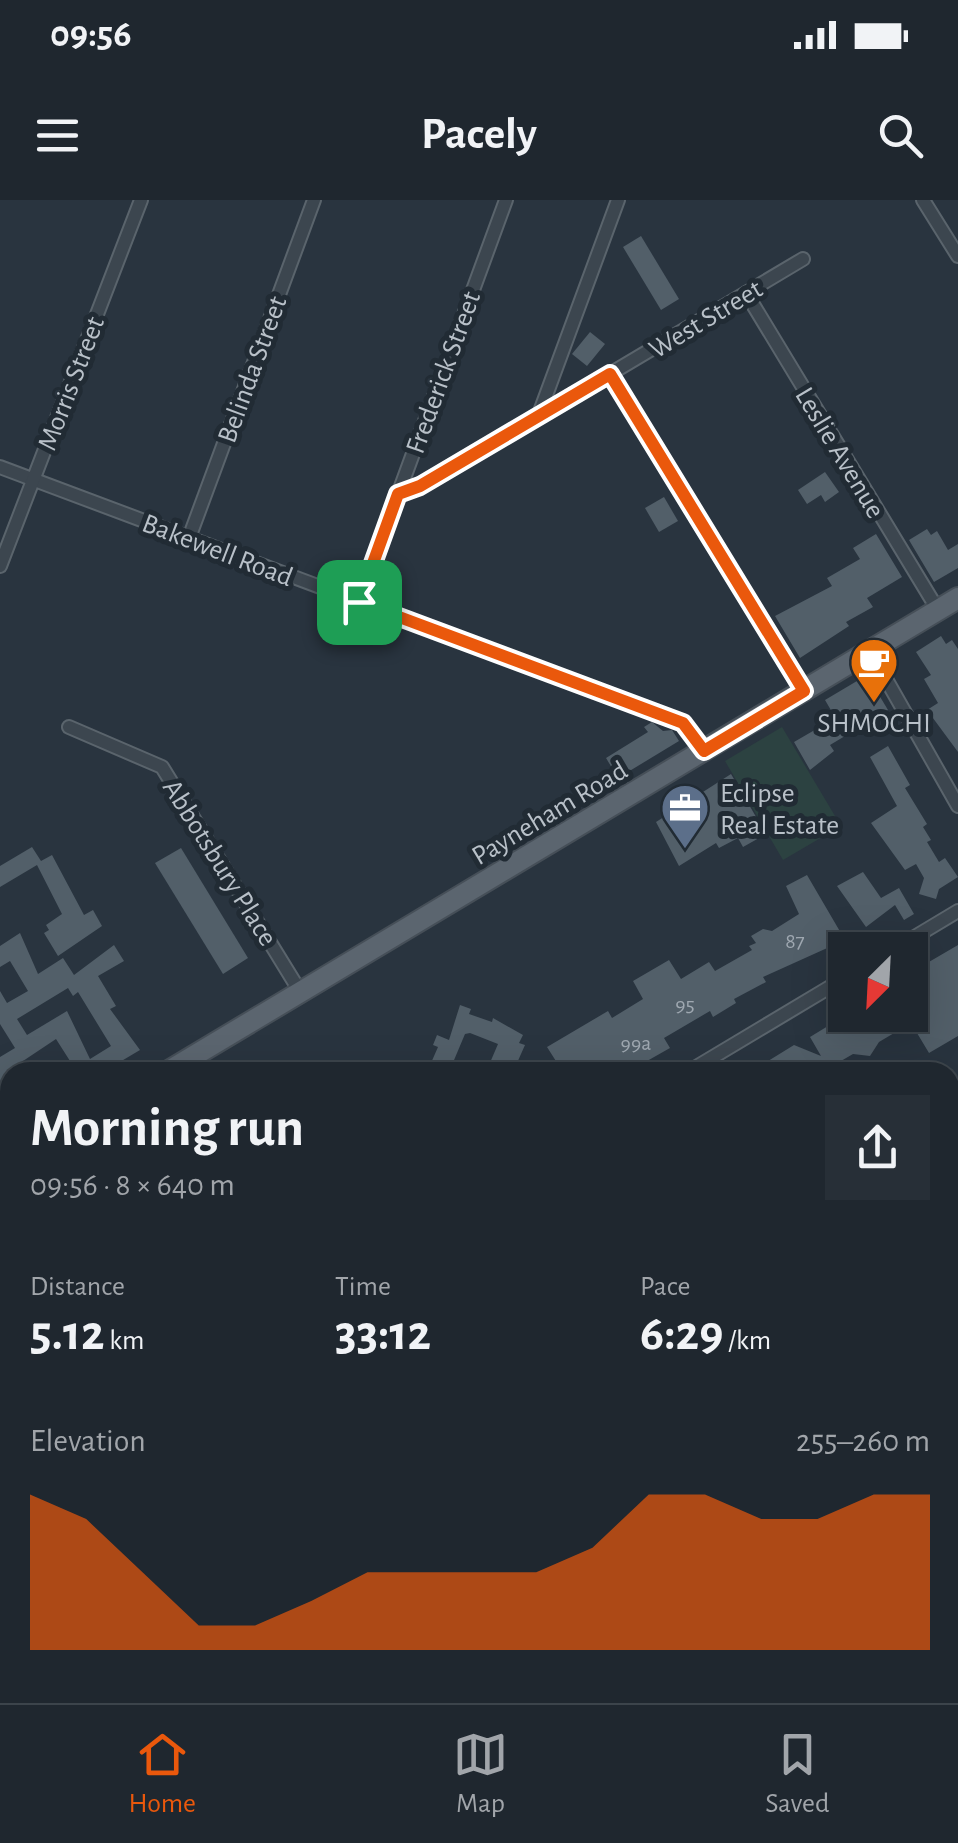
<!DOCTYPE html>
<html lang="en">
<head>
<meta charset="utf-8">
<style>
  body { margin:0; font-family:"Alegreya Sans",sans-serif; background:#272f37; color:#f1f3f6; height:100vh; display:flex; flex-direction:column; font-size:38px; white-space:nowrap }
  * { box-sizing:border-box; margin:0 }
  p { font-size:32px; color:#a1a5aa }
  .icon { flex:none; width:55px; height:55px; fill:none; stroke:currentColor; stroke-width:2; stroke-linecap:round; stroke-linejoin:round }
  .map { position:relative; flex:1; overflow:hidden }
  .side { position:absolute; left:0px; top:862px; width:960px; height:642px; display:flex; flex-direction:column; background:#1f272f; border-radius:30px 30px 0 0; box-shadow:0 10px 40px #0002,0 0 0 2px #3c444b }
  .side>* { flex:none }
  .needle { width:65px; rotate:204deg }
  .controls { position:absolute; left:828px; top:732px; display:grid; gap:20px }
  .controls a { display:grid; place-items:center; width:100px; height:100px; border-radius:0px; background:#1f272f; box-shadow:0 10px 40px #0002,0 0 0 2px #3c444b; font-size:50px }
  .pin { position:absolute; display:grid; place-items:center; width:85px; height:85px; color:#fff; margin:-42px; border-radius:20px; box-shadow:0 5px 15px #0006 }
  .round { display:grid; place-items:center; flex:none; width:105px; height:105px; border-radius:0px; background:#272f37 }
  .summary { display:flex; align-items:center; justify-content:space-between; height:170px; padding:0 30px }
  h1 { font-size:55px; font-weight:600; line-height:75px }
  .metrics { display:grid; grid-template-columns:repeat(3,1fr); gap:15px; height:170px; padding:10px 30px }
  .metrics div { display:grid; align-content:center }
  .metrics b { font-size:50px; font-weight:600 }
  .metrics small { font-size:28px; font-weight:400 }
  .metrics p { font-size:28px }
  .chart { height:280px; padding:20px 30px }
  .chart p { display:flex; justify-content:space-between }
  .chart svg { width:100%; height:180px; margin-top:10px; fill:#ea580c; opacity:.7 }
  .status { display:flex; justify-content:space-between; align-items:center; height:70px; padding:0 50px; background:#1f272f; direction:ltr }
  .status svg { height:28px; fill:currentColor }
  header { display:flex; justify-content:space-between; align-items:center; height:130px; padding:0 30px; background:#1f272f; font-size:45px; font-weight:600 }
  .menu { display:flex; justify-content:space-around; align-items:center; height:140px; border-top:2px solid #3c444b; background:#1f272f; font-size:28px; color:#a1a5aa }
  .menu a { display:grid; justify-items:center; gap:5px }
  .menu .active { color:#ea580c }
  .map>svg:first-child { display:block }
</style>
</head>
<body>
<div class="status"><b>09:56</b><svg viewBox="0 0 49 12"><path d="M0 12V9h3v3zM5 12V6h3v6zM10 12V3h3v9zM15 12V0h3v12zM26 1h20v11H26zM47 4h2v5h-2z"/></svg></div>
<header><svg class="icon" aria-label="menu" viewBox="0 0 24 24"><path d="M4 6h16M4 12h16M4 18h16"/></svg>Pacely<svg class="icon" aria-label="search" viewBox="0 0 24 24"><circle cx="10" cy="10" r="6"/><path d="M15 15l6 6"/></svg></header>
<div class="map">
<svg width="958" height="1503" viewBox="0 0 958 1503">
  <rect width="100%" height="100%" fill="#29343f"/>
  <g fill="#2c4241">
    <path d="M 782,527 L 841,626 L 783,660 L 725,561 Z"/>
    <path d="M 659,1495 L 840,1495 L 845,1503 L 664,1503 Z"/>
  </g>
  <g fill="#525f69" fill-rule="evenodd">
    <path d="M 641,36 L 679,99 L 661,110 L 623,47 Z"/>
    <path d="M 590,132 L 605,144 L 587,166 L 572,154 Z"/>
    <path d="M 825,272 L 839,292 L 825,302 L 821,295 L 807,304 L 798,290 Z"/>
    <path d="M 664,297 L 678,321 L 659,332 L 645,308 Z"/>
    <path d="M 927,329 L 931,335 L 937,331 L 948,350 L 958,344 L 958,368 L 934,382 L 909,340 Z"/>
    <path d="M 876,334 L 902,377 L 867,398 L 873,407 L 846,422 L 849,426 L 800,458 L 775,416 L 832,386 L 827,378 L 860,359 L 853,348 Z"/>
    <path d="M 941,436 L 946,444 L 952,440 L 958,449 L 958,552 L 927,510 L 938,503 L 924,479 L 931,475 L 916,452 Z"/>
    <path d="M 862,478 L 870,480 L 888,510 L 870,520 L 866,514 L 857,514 L 838,526 L 845,536 L 830,545 L 834,551 L 810,570 L 794,542 L 825,524 L 823,517 L 832,512 L 825,500 Z"/>
    <path d="M 652,522 L 663,531 L 672,530 L 679,541 L 618,578 L 606,558 L 648,532 L 644,527 Z"/>
    <path d="M 888,546 L 910,585 L 905,588 L 927,624 L 923,627 L 931,640 L 927,642 L 939,662 L 945,658 L 958,677 L 939,689 L 936,699 L 919,694 L 924,678 L 916,664 L 905,670 L 871,623 L 897,606 L 870,557 Z"/>
    <path d="M 731,574 L 766,634 L 743,647 L 738,638 L 719,648 L 716,643 L 679,666 L 656,622 Z"/>
    <path d="M 32,647 L 41,661 L 52,655 L 84,715 L 93,710 L 102,726 L 58,756 L 44,733 L 49,730 L 46,725 L 62,714 L 37,665 L 0,687 L 0,666 Z"/>
    <path d="M 181,648 L 248,758 L 223,774 L 155,663 Z"/>
    <path d="M 863,672 L 881,698 L 899,688 L 914,714 L 904,720 L 895,705 L 866,727 L 837,686 Z"/>
    <path d="M 807,675 L 845,740 L 763,777 L 766,782 L 734,799 L 736,803 L 713,817 L 710,811 L 664,838 L 670,848 L 640,865 L 620,872 L 561,869 L 547,847 L 608,811 L 612,818 L 643,799 L 633,781 L 669,760 L 681,779 L 709,762 L 715,771 L 752,750 L 749,746 L 756,743 L 751,736 L 763,729 L 772,731 L 799,714 L 786,686 Z"/>
    <path d="M 20,733 L 38,774 L 63,758 L 74,775 L 114,745 L 124,761 L 98,776 L 116,806 L 110,809 L 140,850 L 103,872 L 77,872 L 56,839 L 5,873 L 10,882 L 10,914 L 0,897 L 0,857 L 15,848 L 0,824 L 0,791 L 7,803 L 28,791 L 10,761 L 0,767 L 0,746 ZM 68,788 L 73,796 L 78,792 L 111,846 L 90,859 L 67,811 L 27,835 L 17,819 Z"/>
    <path d="M 958,745 L 958,836 L 929,853 L 911,823 L 879,842 L 870,856 L 853,854 L 822,872 L 750,872 L 794,845 L 821,856 L 810,837 L 846,815 L 918,815 L 912,804 L 910,773 Z"/>
    <path d="M 460,805 L 471,809 L 469,814 L 492,822 L 493,818 L 523,835 L 519,843 L 525,845 L 513,872 L 486,872 L 498,844 L 470,833 L 465,834 L 449,872 L 427,872 L 438,847 L 433,845 L 437,835 L 449,840 Z"/>
  </g>
  <g fill="none" stroke-linecap="round" stroke-linejoin="round">
    <g stroke="#5a646c" stroke-width="16">
      <g id="street">
        <path d="M 923,0 L 958,56"/>
        <path d="M 746,93 L 938,410"/>
        <path d="M 610,174 L 804,491"/>
        <path d="M 538,217 L 618,0"/>
        <path d="M 0,267 L 683,523 L 704,551"/>
        <path d="M 398,294 L 420,287 L 803,59"/>
        <path d="M 189,338 L 314,0"/>
        <path d="M 0,366 L 141,0"/>
        <path d="M 359,401 L 506,0"/>
        <path d="M 870,451 L 958,606"/>
        <path d="M 69,527 L 162,567 L 301,793"/>
        <path d="M 893,750 L 958,711"/>
        <path d="M 688,872 L 845,778"/>
        <path d="M 0,930 L 10,947"/>
        <path d="M 950,976 L 958,971"/>
        <path d="M 0,1035 L 10,1052"/>
        <path d="M 950,1237 L 958,1232"/>
        <path d="M 0,1282 L 10,1276"/>
        <path d="M 269,1495 L 274,1503"/>
        <path d="M 104,1503 L 117,1495"/>
        <path d="M 509,1503 L 523,1495"/>
        <path d="M 938,1503 L 958,1491"/>
      </g>
    </g>
    <g stroke="#464f58" stroke-width="24">
      <g id="primary">
        <path d="M 167,872 L 958,398"/>
        <path d="M 0,976 L 10,970"/>
      </g>
    </g>
    <use href="#street" stroke="#3c464f" stroke-width="12"/>
    <use href="#primary" stroke="#5b656f" stroke-width="20"/>
  </g>
  <g fill="none" stroke-linecap="round" stroke-linejoin="round">
    <g stroke="#fff" stroke-width="20">
      <path id="route" d="M 610,174 L 804,491 L 704,551 L 683,523 L 359,402 L 398,294 L 420,286 Z"/>
    </g>
    <use href="#route" stroke="#ea580c" stroke-width="12"/>
  </g>
  <defs>
    <g id="cafe-pin" transform="scale(2.5)"><path d="M0 17L-7.5 6A9.5 9.5 0 1 1 7.5 6Z" fill="#e8710a" stroke="#212b34"/><path d="M-5.5-4.5H6V0H3Q3 3.5 0 3.5H-2.5Q-5.5 3.5-5.5 0ZM3-3.2v2h1.7v-2ZM-6 4.5H4V6H-6Z" fill="#fff"/></g>
    <g id="office-pin" transform="scale(2.5)"><path d="M0 17L-7.5 6A9.5 9.5 0 1 1 7.5 6Z" fill="#5c6f8a" stroke="#212b34"/><path d="M-6-3h4V-5.5h4V-3h4V5H-6ZM-1-4.5V-3h2v-1.5ZM-6 0V1H6V0Z" fill="#fff"/></g>
  </defs>
  <g fill-rule="evenodd">
    <use href="#cafe-pin" x="874" y="462"/>
    <use href="#office-pin" x="685" y="608"/>
  </g>
  <g text-anchor="middle" stroke-width="10" stroke-linejoin="round" paint-order="stroke">
    <g font-size="22" fill="#9fa8b1">
      <text x="795" y="748">87</text>
      <text x="685" y="811">95</text>
      <text x="636" y="850">99a</text>
    </g>
    <g font-size="28" fill="#b9c1c9" stroke="#212b34">
      <text transform="translate(705 118) rotate(-31)" y="10">West Street</text>
      <text transform="translate(251 169) rotate(-70)" y="10">Belinda Street</text>
      <text transform="translate(442 172) rotate(-70)" y="10">Frederick Street</text>
      <text transform="translate(70 183) rotate(-69)" y="10">Morris Street</text>
      <text transform="translate(841 252) rotate(59)" y="10">Leslie Avenue</text>
      <text transform="translate(218 349) rotate(21)" y="10">Bakewell Road</text>
      <text transform="translate(549 612) rotate(-31)" y="10">Payneham Road</text>
      <text transform="translate(221 662) rotate(58)" y="10">Abbotsbury Place</text>
    </g>
    <g font-size="28" fill="#b9c1c9" stroke="#212b34">
      <text x="874" y="532">SHMOCHI</text>
      <text x="720" y="602" text-anchor="start">Eclipse<tspan x="720" dy="32">Real Estate</tspan></text>
    </g>
  </g>
</svg>
<div class="controls">
<a><svg class="needle" viewBox="-14 -14 28 28"><path d="M0-13l5 13h-10z" fill="#e53935"/><path d="M0 13l5-13h-10z" fill="#a1a5aa"/></svg></a>
</div>
<div class="pin" style="left:359px;top:402px;background:#1e9e55"><svg class="icon" aria-label="arrive" viewBox="0 0 24 24"><path d="M6 21V4h12l-3 4 3 4H6"/></svg></div>
<section class="side">
<div class="summary"><div><h1>Morning run</h1><p>09:56 · 8 × 640 m</p></div><a class="round"><svg class="icon" aria-label="share" viewBox="0 0 24 24"><path d="M12 15V3M7 8l5-5 5 5M5 13v7h14v-7"/></svg></a></div>
<div class="metrics">
<div><p>Distance</p><b>5.12<small> km</small></b></div>
<div><p>Time</p><b>33:12</b></div>
<div><p>Pace</p><b>6:29<small> /km</small></b></div>
</div>
<div class="chart"><p><span>Elevation</span>255–260 m</p>
<svg viewBox="0 0 160 44" preserveAspectRatio="none"><path d="M0 44V6L10 12L20 25L30 38L40 38L50 32L60 25L70 25L80 25L90 25L100 19L110 6L120 6L130 12L140 12L150 6L160 6V44z"/></svg>
</div>
</section>
</div>
<nav class="menu">
<a class="active"><svg class="icon" aria-label="home" viewBox="0 0 24 24"><path d="M3 11l9-7 9 7M6 9v11h12V9"/></svg>Home</a>
<a><svg class="icon" aria-label="map" viewBox="0 0 24 24"><path d="M3 6l6-2 6 2 6-2v14l-6 2-6-2-6 2zM9 4v14M15 6v14"/></svg>Map</a>
<a><svg class="icon" aria-label="saved" viewBox="0 0 24 24"><path d="M7 4h10v16l-5-4-5 4z"/></svg>Saved</a>
</nav>
</body>
</html>
